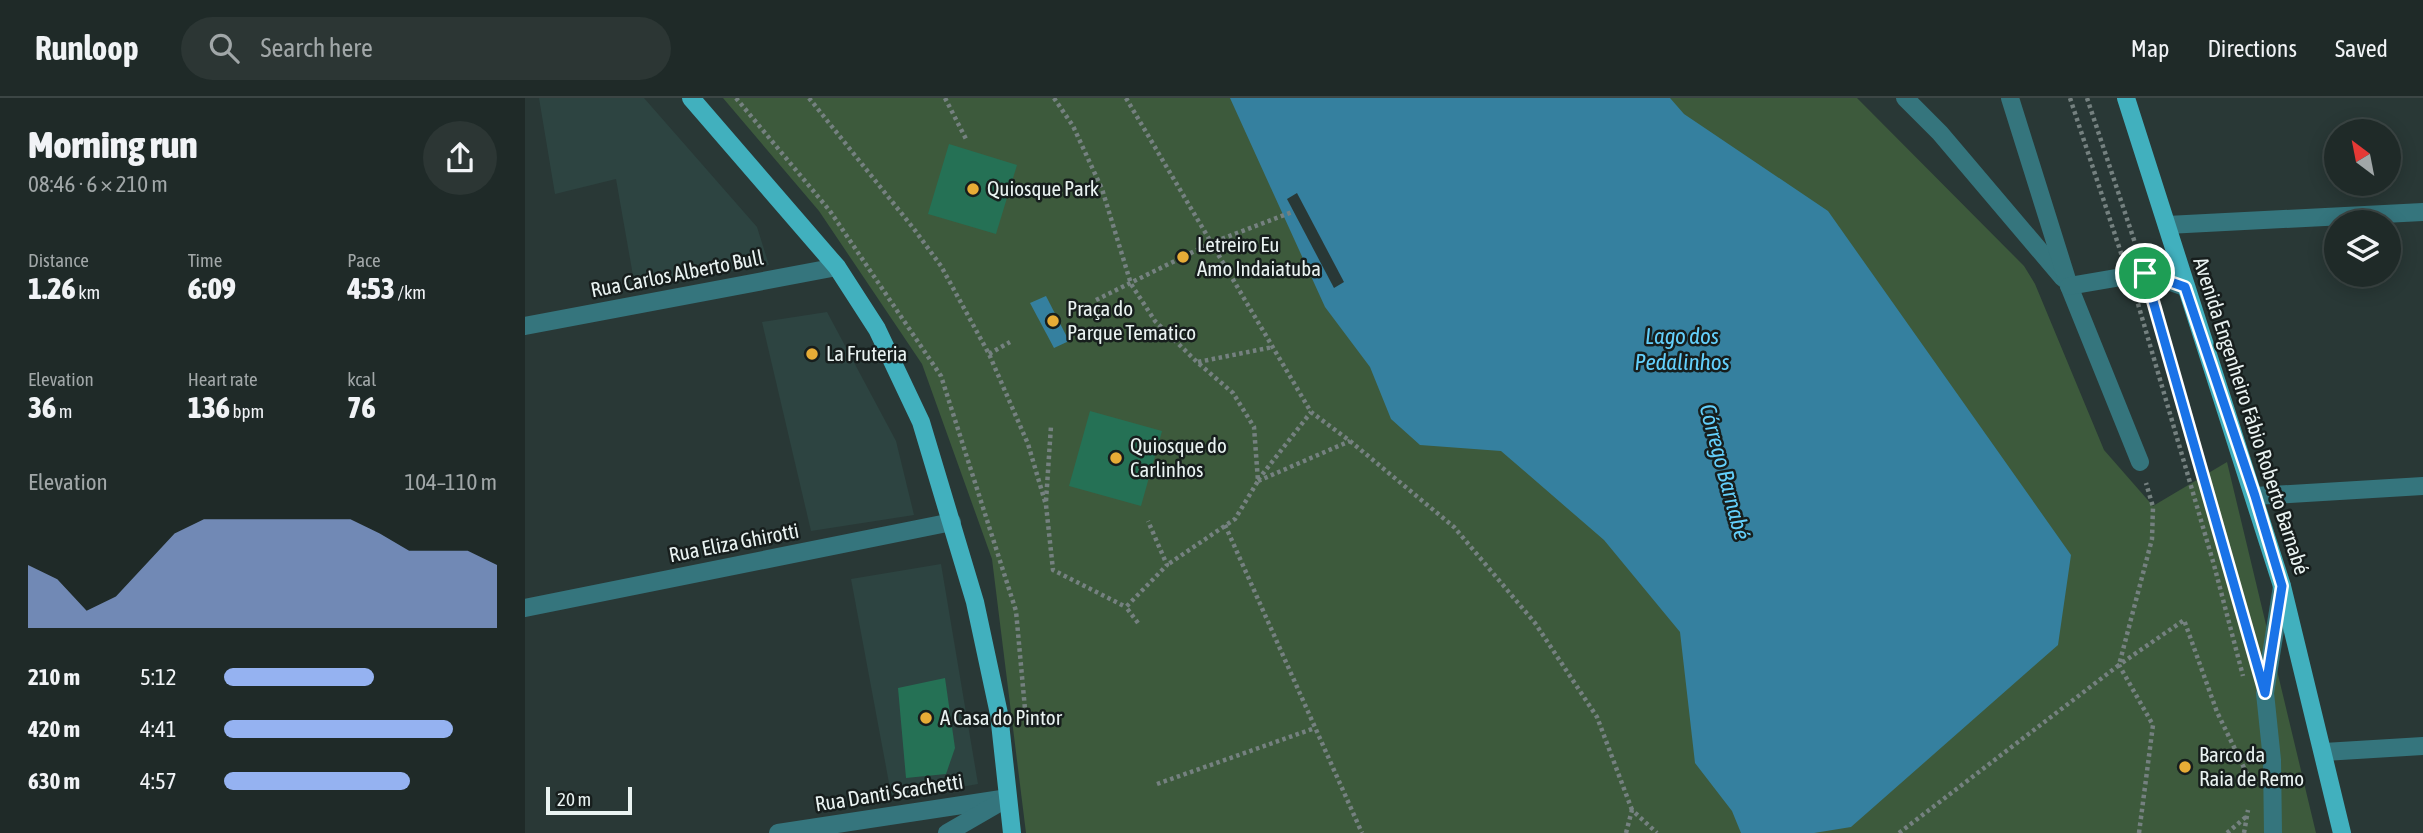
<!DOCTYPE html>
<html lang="en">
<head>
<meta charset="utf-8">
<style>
  body { margin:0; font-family:"Asap Condensed",sans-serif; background:#2c3634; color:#f1f3f6; height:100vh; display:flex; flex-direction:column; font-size:26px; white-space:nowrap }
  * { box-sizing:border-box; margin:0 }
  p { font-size:23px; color:#a1a7a8 }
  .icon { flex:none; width:38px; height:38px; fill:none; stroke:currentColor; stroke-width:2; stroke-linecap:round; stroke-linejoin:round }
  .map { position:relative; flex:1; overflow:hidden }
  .panel { display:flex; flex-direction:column; background:#1f2a28; width:525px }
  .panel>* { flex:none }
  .needle { width:46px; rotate:328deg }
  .controls { position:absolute; left:1799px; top:21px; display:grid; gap:14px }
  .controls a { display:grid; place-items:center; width:77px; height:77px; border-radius:50%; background:#1f2a28; box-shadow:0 4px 18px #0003,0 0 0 2px #3c4645; font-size:35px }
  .scale { position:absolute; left:21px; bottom:18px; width:86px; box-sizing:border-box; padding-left:7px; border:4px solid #eaf3f2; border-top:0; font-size:19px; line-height:24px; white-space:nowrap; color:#eaf3f2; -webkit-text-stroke:5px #171e1d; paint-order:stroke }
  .pin { position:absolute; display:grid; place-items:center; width:60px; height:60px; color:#fff; margin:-30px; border:4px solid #fff; border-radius:50%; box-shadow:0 2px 7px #0007 }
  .round { display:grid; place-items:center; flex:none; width:74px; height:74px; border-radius:37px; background:#2c3634 }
  .overview { display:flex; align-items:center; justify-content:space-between; height:119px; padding:0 28px }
  h1 { font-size:38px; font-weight:800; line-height:52px }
  .metrics { display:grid; grid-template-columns:repeat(3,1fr); gap:10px; height:119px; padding:7px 28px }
  .metrics div { display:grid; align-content:center }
  .metrics b { font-size:30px; font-weight:800 }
  .metrics small { font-size:19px; font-weight:400 }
  .metrics p { font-size:19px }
  .chart { height:196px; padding:14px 28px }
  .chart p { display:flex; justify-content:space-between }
  .chart svg { width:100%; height:126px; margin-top:7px; fill:#95b2f1; opacity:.7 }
  ul { padding:0 28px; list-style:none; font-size:23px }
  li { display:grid; grid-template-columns:112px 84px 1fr; align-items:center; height:52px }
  li i { height:18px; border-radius:9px; background:#95b2f1 }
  header { display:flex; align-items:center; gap:42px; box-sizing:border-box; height:98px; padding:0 35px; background:#1f2a28; border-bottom:2px solid #3c4645 }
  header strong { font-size:33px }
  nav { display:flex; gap:38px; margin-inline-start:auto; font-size:24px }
  .search { width:490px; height:63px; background:#2c3634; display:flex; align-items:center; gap:18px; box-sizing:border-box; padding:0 24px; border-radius:38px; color:#a1a7a8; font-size:26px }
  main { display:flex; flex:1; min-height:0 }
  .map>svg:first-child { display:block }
</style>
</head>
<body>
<header>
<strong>Runloop</strong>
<div class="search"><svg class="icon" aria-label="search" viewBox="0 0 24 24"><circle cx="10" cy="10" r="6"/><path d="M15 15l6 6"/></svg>Search here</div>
<nav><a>Map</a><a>Directions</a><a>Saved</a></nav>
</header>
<main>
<section class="panel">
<div class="overview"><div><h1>Morning run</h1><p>08:46 · 6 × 210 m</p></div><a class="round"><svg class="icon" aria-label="share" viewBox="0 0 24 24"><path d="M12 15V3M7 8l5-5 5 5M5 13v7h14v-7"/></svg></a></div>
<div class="metrics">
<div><p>Distance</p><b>1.26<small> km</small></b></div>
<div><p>Time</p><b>6:09</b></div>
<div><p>Pace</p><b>4:53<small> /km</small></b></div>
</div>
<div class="metrics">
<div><p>Elevation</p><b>36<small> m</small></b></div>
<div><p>Heart rate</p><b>136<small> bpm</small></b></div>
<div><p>kcal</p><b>76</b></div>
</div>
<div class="chart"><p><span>Elevation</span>104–110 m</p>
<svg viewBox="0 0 160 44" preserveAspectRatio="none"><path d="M0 44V22L10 27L20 38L30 33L40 22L50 11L60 6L70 6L80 6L90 6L100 6L110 6L120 11L130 17L140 17L150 17L160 22V44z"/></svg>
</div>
<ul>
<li><b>210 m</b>5:12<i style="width:55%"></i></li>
<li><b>420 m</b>4:41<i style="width:84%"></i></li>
<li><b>630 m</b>4:57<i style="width:68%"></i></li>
</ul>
</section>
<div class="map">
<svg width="1898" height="735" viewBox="0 0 1898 735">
  <rect width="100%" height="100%" fill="#293836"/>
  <g fill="#2d4441">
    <path d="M 14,0 L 119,0 L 232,129 L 244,167 L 110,189 L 91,81 L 30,96 Z"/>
    <path d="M 302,214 L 371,343 L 389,417 L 286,433 L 237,224 Z"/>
    <path d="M 416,466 L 453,686 L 367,701 L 326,481 Z"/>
  </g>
  <path fill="#3d5a3c" d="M 198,0 L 1332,0 L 1499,168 L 1510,186 L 1579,352 L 1628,408 L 1702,364 L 1791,735 L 501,735 L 467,461 L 397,266 L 294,113 Z"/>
  <g fill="#35809f">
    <path d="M 705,0 L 1145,0 L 1159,16 L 1303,113 L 1546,457 L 1533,547 L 1326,729 L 1289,735 L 1216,735 L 1207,713 L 1170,665 L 1155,534 L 1079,442 L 976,353 L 895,347 L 866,321 L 845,269 L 800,209 Z"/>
    <path d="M 521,198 L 544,243 L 529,250 L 505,205 Z"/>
  </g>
  <path fill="#293836" d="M 772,95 L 819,184 L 809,190 L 762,101 Z"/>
  <g fill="#257155">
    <path d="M 424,46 L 492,67 L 471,136 L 403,116 Z"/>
    <path d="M 565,313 L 637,333 L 616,408 L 544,388 Z"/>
    <path d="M 420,580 L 430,650 L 421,676 L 381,680 L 373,590 Z"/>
  </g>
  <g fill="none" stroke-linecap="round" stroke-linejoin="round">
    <g stroke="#758180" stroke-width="4.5" stroke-dasharray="3.5 3.5" stroke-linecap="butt">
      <path d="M 211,0 L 305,113 L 416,278 L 491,513 L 501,622"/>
      <path d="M 284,0 L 389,131 L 416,168 L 464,256 L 503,346 L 521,407 L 528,472 L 601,509"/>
      <path d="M 420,0 L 441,41"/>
      <path d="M 529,0 L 548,28 L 577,91 L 606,186 L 630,223 L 672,264 L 708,295 L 729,329 L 733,383 L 710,421 L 642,467"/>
      <path d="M 601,0 L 786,314 L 825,343 L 929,429 L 1010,525 L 1072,619 L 1107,712"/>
      <path d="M 1545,0 L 1597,158"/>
      <path d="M 1562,0 L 1613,154"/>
      <path d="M 1611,199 L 1689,467 L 1718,578"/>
      <path d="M 571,202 L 686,145 L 767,114"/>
      <path d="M 1628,203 L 1724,537"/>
      <path d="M 464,256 L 485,244"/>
      <path d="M 673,264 L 748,249"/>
      <path d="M 733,382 L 786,314"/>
      <path d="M 733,383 L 825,343"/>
      <path d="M 521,403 L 526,328"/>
      <path d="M 700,427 L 837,735"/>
      <path d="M 613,525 L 601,509 L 642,467 L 623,423"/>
      <path d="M 632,686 L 790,630"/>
      <path d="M 1101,735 L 1107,712 L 1132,735"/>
      <path d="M 1374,735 L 1594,567 L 1627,441 L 1628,409 L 1621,385"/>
      <path d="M 1614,735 L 1628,627 L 1594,567 L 1659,522 L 1692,614 L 1723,678"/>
      <path d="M 1702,735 L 1722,718"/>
      <path d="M 1719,735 L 1723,712"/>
    </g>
    <g stroke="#35757d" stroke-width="18">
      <path d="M 1380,0 L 1415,35 L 1538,180"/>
      <path d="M 1485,0 L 1544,188 L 1615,364"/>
      <path d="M 1642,127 L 1898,114"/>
      <path d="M 1544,188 L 1620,175 L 1660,189"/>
      <path d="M 0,228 L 312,169"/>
      <path d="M 1730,398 L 1898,388"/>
      <path d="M 0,510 L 427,424"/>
      <path d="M 1799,654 L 1898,648"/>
      <path d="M 253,735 L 483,700"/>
      <path d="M 422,735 L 474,705"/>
      <path d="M 1748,735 L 1747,662 L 1740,595 L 1757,488"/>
    </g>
    <g stroke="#41b0be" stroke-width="18">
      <path d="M 166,0 L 312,169 L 352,231 L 396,324 L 450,504 L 474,616 L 487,735"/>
      <path d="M 1601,0 L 1757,488 L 1817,735"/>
    </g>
  </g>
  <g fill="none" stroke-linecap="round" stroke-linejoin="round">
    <g stroke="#fff" stroke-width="14">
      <path id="route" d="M 1620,175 L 1660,189 L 1730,398 L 1757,488 L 1740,595 Z"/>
    </g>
    <use href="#route" stroke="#1a73e8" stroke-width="9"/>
  </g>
  <g fill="#e7ac36" stroke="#171e1d" stroke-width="2.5">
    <circle cx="448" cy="91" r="7"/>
    <circle cx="658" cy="159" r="7"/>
    <circle cx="528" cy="223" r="7"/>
    <circle cx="287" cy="256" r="7"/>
    <circle cx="591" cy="360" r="7"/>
    <circle cx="401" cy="620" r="7"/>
    <circle cx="1660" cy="669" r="7"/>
  </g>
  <g text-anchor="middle" stroke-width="5" stroke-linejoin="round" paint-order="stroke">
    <g font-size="21" fill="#eaf3f2" stroke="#171e1d" text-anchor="start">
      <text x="462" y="98">Quiosque Park</text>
      <text x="672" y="154">Letreiro Eu<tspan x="672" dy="24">Amo Indaiatuba</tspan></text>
      <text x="542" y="218">Praça do<tspan x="542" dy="24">Parque Tematico</tspan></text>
      <text x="301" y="263">La Fruteria</text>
      <text x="605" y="355">Quiosque do<tspan x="605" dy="24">Carlinhos</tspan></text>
      <text x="415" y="627">A Casa do Pintor</text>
      <text x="1674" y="664">Barco da<tspan x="1674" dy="24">Raia de Remo</tspan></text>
    </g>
    <g font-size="21" fill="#eaf3f2" stroke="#171e1d">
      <text transform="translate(152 176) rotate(-11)" y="7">Rua Carlos Alberto Bull</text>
      <text transform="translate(1726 318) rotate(72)" y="7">Avenida Engenheiro Fábio Roberto Barnabé</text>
      <text transform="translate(209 445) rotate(-11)" y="7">Rua Eliza Ghirotti</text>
      <text transform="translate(364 695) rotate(-9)" y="7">Rua Danti Scachetti</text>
    </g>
    <g font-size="23" font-style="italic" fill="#64d0fc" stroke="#171e1d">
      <text x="1157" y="246">Lago dos<tspan x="1157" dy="26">Pedalinhos</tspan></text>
      <text transform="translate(1200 374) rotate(75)" y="8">Córrego Barnabé</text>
    </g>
  </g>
</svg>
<div class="controls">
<a><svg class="needle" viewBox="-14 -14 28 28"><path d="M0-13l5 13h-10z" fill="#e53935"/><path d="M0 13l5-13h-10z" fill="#a1a7a8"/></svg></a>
<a><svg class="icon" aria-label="layers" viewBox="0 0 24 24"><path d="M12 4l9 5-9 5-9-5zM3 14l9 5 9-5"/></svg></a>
</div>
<div class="scale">20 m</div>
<div class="pin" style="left:1620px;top:175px;background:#1e9e55"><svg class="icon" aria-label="arrive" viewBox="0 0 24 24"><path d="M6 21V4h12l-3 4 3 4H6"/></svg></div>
</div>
</main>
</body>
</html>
